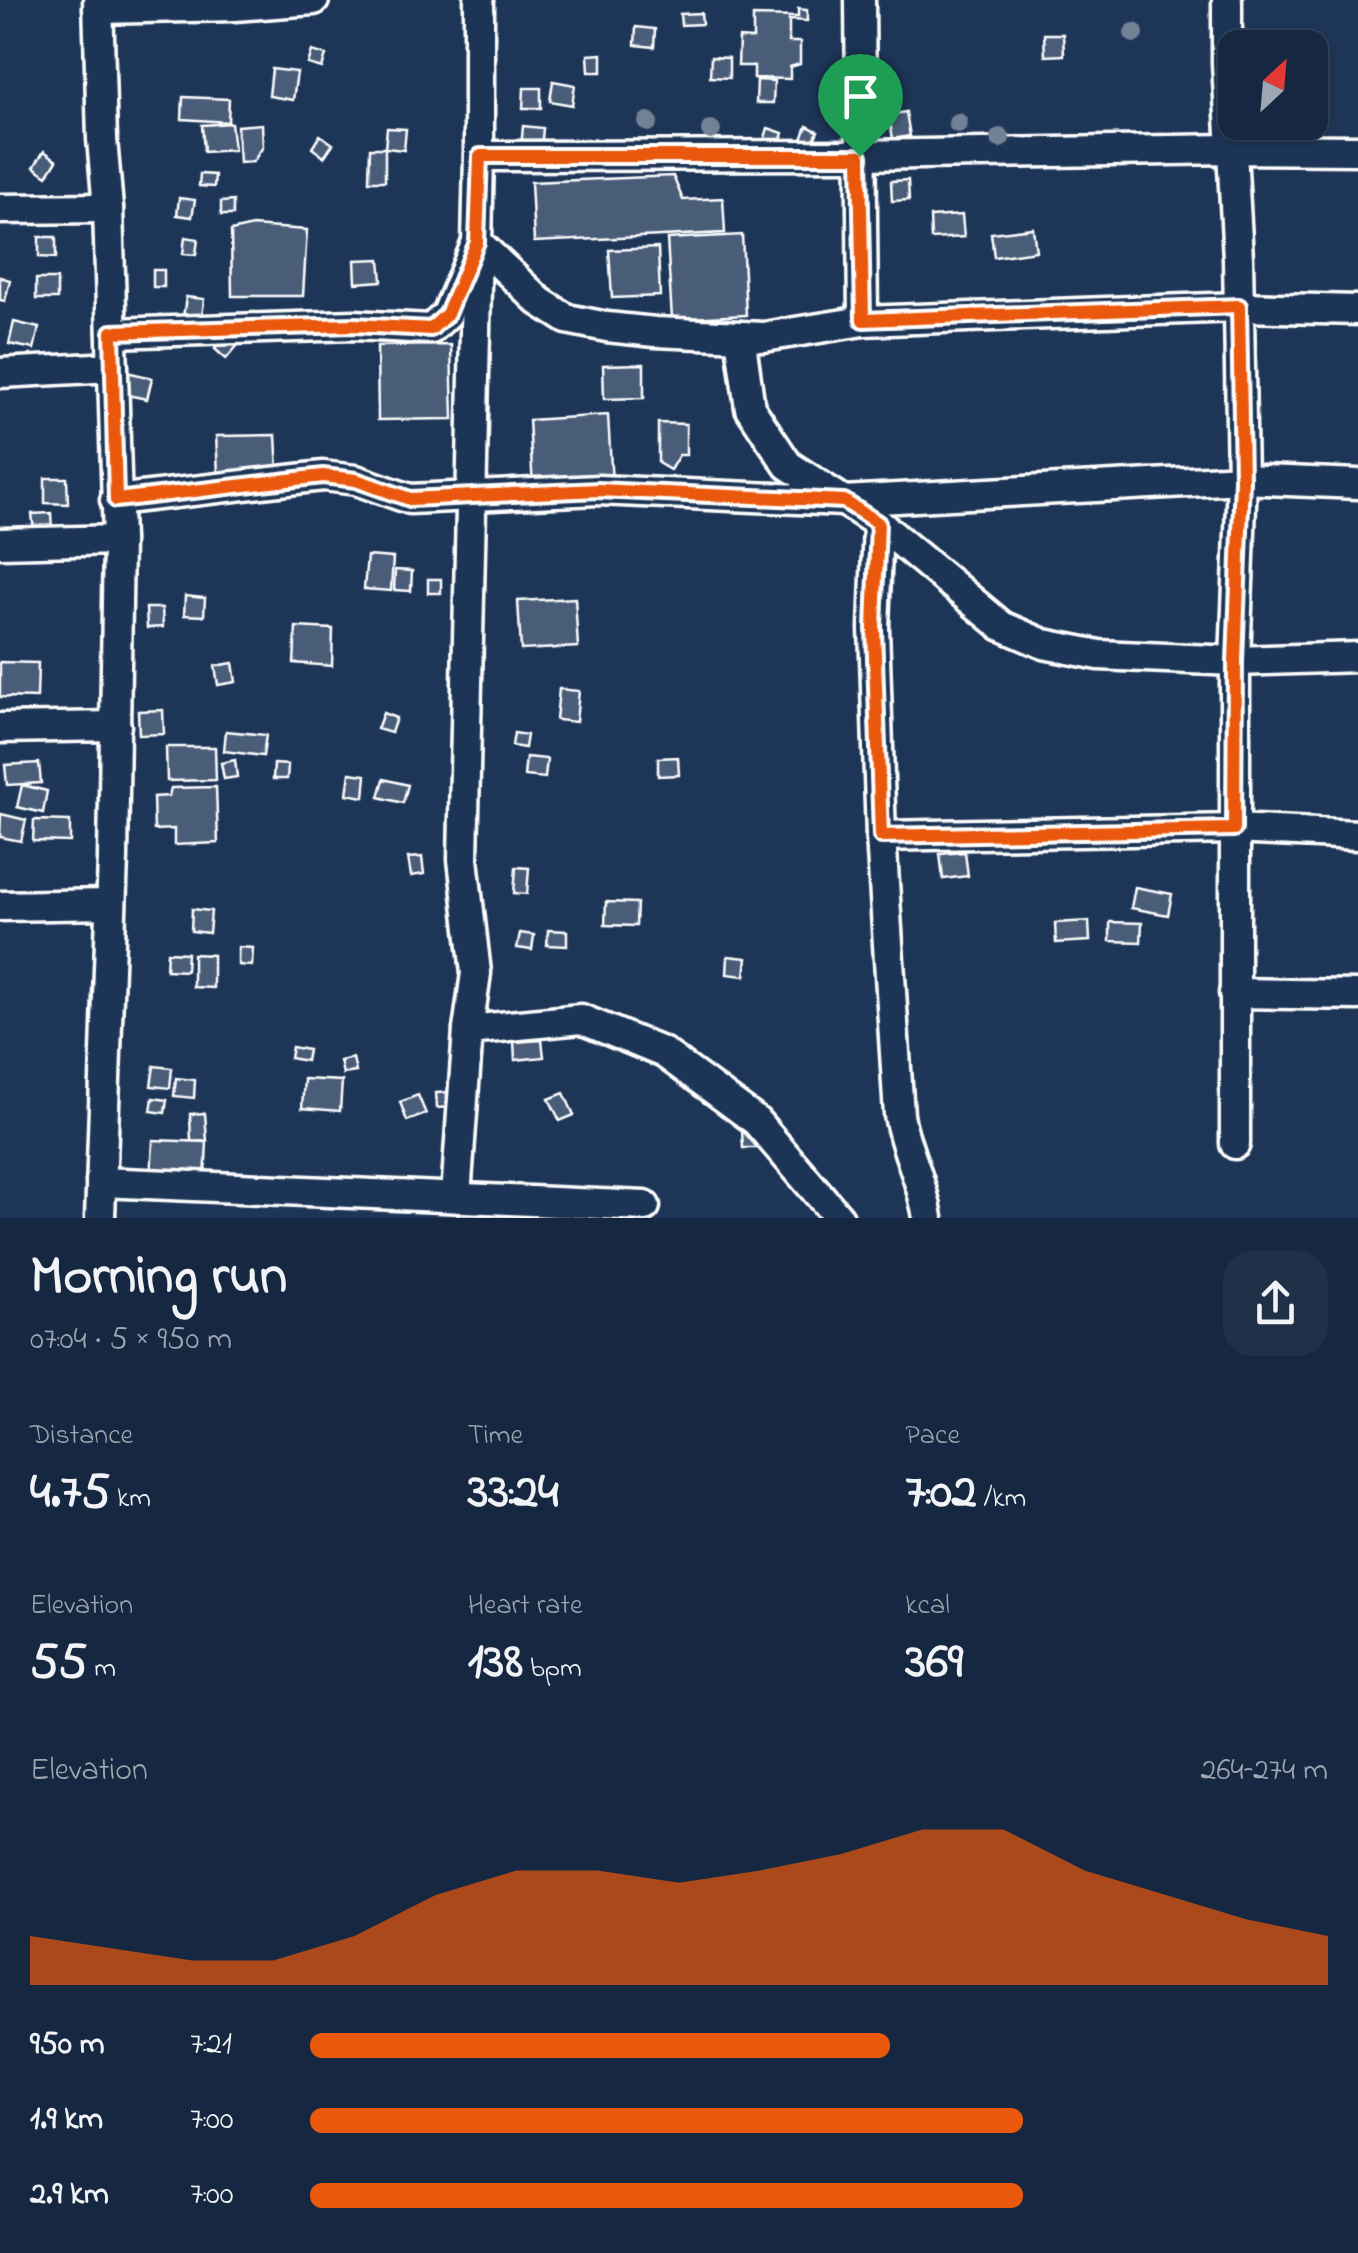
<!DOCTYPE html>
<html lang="en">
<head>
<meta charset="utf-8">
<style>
  body { margin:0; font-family:"Indie Flower",sans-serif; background:#1f3048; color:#f1f3f6; height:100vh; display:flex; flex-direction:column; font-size:38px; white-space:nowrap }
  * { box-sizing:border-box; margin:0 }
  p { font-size:32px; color:#9ea6b1 }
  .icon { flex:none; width:55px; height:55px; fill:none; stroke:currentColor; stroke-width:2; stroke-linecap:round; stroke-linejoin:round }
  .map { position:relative; height:1218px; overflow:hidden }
  .side { display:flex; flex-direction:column; background:#162841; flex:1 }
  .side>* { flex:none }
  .needle { width:65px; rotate:26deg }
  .tools { position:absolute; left:1218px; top:30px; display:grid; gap:20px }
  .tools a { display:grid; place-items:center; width:110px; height:110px; border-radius:20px; background:#162841; box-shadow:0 2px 8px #0004,0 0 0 2px #35445a; font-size:50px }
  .pin { position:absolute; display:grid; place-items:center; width:85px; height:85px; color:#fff; margin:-102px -42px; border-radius:50% 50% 50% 0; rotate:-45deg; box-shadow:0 0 10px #0007 }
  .pin .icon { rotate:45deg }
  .round { display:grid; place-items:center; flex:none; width:105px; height:105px; border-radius:30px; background:#1f3048 }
  .overview { display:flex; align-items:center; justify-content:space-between; height:170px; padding:0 30px }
  h1 { font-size:55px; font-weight:800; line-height:75px }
  .metrics { display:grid; grid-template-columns:repeat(3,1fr); gap:15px; height:170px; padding:10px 30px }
  .metrics div { display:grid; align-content:center }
  .metrics b { font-size:50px; font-weight:800 }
  .metrics small { font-size:28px; font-weight:400 }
  .metrics p { font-size:28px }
  .chart { height:280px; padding:20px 30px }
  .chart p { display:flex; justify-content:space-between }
  .chart svg { width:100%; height:180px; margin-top:10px; fill:#ea580c; opacity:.7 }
  ul { padding:0 30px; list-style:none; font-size:32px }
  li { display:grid; grid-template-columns:160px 120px 1fr; align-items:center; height:75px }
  li i { height:25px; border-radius:12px; background:#ea580c }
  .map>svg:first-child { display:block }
</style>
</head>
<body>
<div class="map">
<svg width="1358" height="1218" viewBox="0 0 1358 1218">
  <rect width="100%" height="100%" fill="#1d3557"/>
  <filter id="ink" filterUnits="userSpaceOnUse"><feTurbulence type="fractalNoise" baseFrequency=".01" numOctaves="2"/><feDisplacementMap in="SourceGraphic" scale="20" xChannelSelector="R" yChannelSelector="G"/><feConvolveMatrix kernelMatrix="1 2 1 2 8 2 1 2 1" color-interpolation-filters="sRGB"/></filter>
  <g filter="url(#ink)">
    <g fill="#4a5d79" stroke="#fff" stroke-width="2.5">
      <path d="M 798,9 L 807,10 L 807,21 L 789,20 L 789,42 L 800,42 L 800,64 L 790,67 L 790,79 L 754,78 L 754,66 L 738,66 L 739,38 L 753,39 L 753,16 L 798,17 Z"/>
      <path d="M 701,13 L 702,24 L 681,25 L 680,14 Z"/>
      <path d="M 636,27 L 655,29 L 654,47 L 635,45 Z"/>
      <path d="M 1044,34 L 1063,34 L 1064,55 L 1045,56 Z"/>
      <path d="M 312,51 L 326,55 L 322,68 L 308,64 Z"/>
      <path d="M 602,54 L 602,72 L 589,72 L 588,55 Z"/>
      <path d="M 711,57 L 729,58 L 729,78 L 710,77 Z"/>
      <path d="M 272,69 L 297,72 L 293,100 L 269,96 Z"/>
      <path d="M 757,80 L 774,81 L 773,103 L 756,103 Z"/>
      <path d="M 553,81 L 575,85 L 572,105 L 550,101 Z"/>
      <path d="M 524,88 L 541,88 L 541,108 L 523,108 Z"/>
      <path d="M 183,97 L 229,99 L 228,122 L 182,119 Z"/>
      <path d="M 906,112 L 910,136 L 893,139 L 889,115 Z"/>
      <path d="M 231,123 L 234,150 L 204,152 L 202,125 Z"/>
      <path d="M 262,124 L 263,147 L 253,162 L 239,163 L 237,126 Z"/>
      <path d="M 523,126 L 543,128 L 541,150 L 521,148 Z"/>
      <path d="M 807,126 L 818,131 L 811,146 L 801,142 Z"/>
      <path d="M 387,128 L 406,129 L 404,150 L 385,148 Z"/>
      <path d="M 768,128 L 783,133 L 779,146 L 764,141 Z"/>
      <path d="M 320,135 L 333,144 L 324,157 L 312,148 Z"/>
      <path d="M 370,148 L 385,148 L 385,181 L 369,181 Z"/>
      <path d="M 44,151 L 57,160 L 47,176 L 34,167 Z"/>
      <path d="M 200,174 L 215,175 L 214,187 L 199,186 Z"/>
      <path d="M 673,176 L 683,200 L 723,198 L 725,233 L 534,242 L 531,182 Z"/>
      <path d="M 908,180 L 909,200 L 892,201 L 891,181 Z"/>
      <path d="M 179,198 L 195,200 L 192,217 L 177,215 Z"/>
      <path d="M 233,201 L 233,215 L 221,215 L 221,202 Z"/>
      <path d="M 962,215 L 964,237 L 931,239 L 930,217 Z"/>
      <path d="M 252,226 L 307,230 L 303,296 L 232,296 L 231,231 Z"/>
      <path d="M 1033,228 L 1036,251 L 994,257 L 991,233 Z"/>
      <path d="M 742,235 L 746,315 L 672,319 L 667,239 Z"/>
      <path d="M 39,237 L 56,237 L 56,258 L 39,257 Z"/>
      <path d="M 185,237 L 198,239 L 196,255 L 183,254 Z"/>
      <path d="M 658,248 L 660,296 L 612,298 L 609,250 Z"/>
      <path d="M 380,259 L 382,281 L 356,283 L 355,260 Z"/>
      <rect x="153" y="270" width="11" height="17"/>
      <path d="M 0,277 L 10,280 L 5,301 L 0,300 Z"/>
      <rect x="36" y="279" width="21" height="20"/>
      <path d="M 186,297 L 204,299 L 202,319 L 183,317 Z"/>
      <path d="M 14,322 L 39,328 L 34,349 L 9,344 Z"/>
      <path d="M 227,334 L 239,344 L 226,359 L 215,349 Z"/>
      <path d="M 451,345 L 453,419 L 378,420 L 377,346 Z"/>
      <path d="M 644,364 L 644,398 L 604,399 L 603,365 Z"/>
      <path d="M 127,372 L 152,378 L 147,399 L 122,394 Z"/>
      <path d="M 608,415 L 612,484 L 533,488 L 529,420 Z"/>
      <path d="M 658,423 L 686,424 L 686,455 L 679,455 L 670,470 L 658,463 Z"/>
      <path d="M 276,435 L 278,472 L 218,473 L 216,436 Z"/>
      <path d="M 45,478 L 67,478 L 68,504 L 45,503 Z"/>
      <path d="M 51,513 L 52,530 L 34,531 L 32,514 Z"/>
      <path d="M 367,556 L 393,558 L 391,591 L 364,589 Z"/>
      <path d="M 395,570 L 412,571 L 411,591 L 394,590 Z"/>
      <rect x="428" y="579" width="13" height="14"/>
      <path d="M 185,596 L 205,598 L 204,616 L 184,615 Z"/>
      <path d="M 575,598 L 578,647 L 521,650 L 518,601 Z"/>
      <path d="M 146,608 L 162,608 L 163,627 L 147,628 Z"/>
      <path d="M 296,627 L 333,629 L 332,666 L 294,663 Z"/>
      <path d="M 0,662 L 38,663 L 37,698 L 0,697 Z"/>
      <path d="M 233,663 L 236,682 L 218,685 L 215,666 Z"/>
      <path d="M 559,689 L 579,691 L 576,722 L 556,720 Z"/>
      <path d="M 163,710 L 164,734 L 139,735 L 138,711 Z"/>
      <path d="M 383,713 L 396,718 L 391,733 L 377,729 Z"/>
      <path d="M 226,731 L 266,735 L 263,756 L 224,751 Z"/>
      <path d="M 514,733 L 527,735 L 525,748 L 512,746 Z"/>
      <path d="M 166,747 L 215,747 L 216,780 L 167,781 Z"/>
      <path d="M 526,757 L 547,759 L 545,778 L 524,776 Z"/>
      <path d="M 678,757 L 679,775 L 658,776 L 658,758 Z"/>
      <path d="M 235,760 L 237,777 L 224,779 L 221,763 Z"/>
      <path d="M 39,763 L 41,783 L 7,785 L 5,765 Z"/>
      <path d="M 274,764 L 288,765 L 287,779 L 273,779 Z"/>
      <path d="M 350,773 L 366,775 L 364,797 L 347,794 Z"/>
      <path d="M 384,779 L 408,785 L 403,803 L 379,797 Z"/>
      <path d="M 22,785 L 47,791 L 43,813 L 17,807 Z"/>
      <path d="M 216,787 L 218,843 L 174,845 L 174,829 L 154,830 L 153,797 L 169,796 L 171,788 Z"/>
      <path d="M 1,814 L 26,820 L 21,841 L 0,837 Z"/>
      <path d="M 34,820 L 70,821 L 70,842 L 33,841 Z"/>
      <path d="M 965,852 L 968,876 L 943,879 L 940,854 Z"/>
      <path d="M 422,857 L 424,874 L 411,876 L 408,858 Z"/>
      <path d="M 516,867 L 529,868 L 527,894 L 514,893 Z"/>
      <path d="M 1135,887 L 1172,894 L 1168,915 L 1131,908 Z"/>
      <path d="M 606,902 L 637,903 L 636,926 L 605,925 Z"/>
      <path d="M 192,909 L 211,911 L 209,933 L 191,931 Z"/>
      <path d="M 1089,921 L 1090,941 L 1056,943 L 1055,923 Z"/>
      <path d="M 1110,922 L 1142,923 L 1141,942 L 1110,941 Z"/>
      <path d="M 548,930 L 567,931 L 567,946 L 547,945 Z"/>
      <path d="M 520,933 L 534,935 L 532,950 L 517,948 Z"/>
      <path d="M 238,947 L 253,948 L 252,966 L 238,965 Z"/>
      <path d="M 167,952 L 187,953 L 186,971 L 166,970 Z"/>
      <path d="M 193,954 L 213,955 L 213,988 L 193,987 Z"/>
      <path d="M 728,956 L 747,958 L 745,976 L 727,974 Z"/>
      <path d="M 542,1040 L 544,1057 L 515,1060 L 514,1042 Z"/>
      <path d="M 292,1047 L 308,1050 L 306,1061 L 290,1058 Z"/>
      <path d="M 353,1058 L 356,1072 L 343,1074 L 340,1061 Z"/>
      <path d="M 154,1066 L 172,1068 L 170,1088 L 151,1086 Z"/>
      <path d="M 176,1078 L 195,1080 L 194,1098 L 174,1096 Z"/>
      <path d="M 304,1079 L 342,1081 L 340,1111 L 302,1108 Z"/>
      <path d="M 452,1092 L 452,1107 L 437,1108 L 436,1093 Z"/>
      <path d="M 564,1093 L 574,1115 L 560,1121 L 549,1099 Z"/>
      <path d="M 418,1095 L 426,1114 L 407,1121 L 400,1102 Z"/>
      <path d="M 153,1098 L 167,1100 L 165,1113 L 151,1111 Z"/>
      <path d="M 205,1113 L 207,1141 L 191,1142 L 190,1114 Z"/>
      <path d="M 757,1130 L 758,1148 L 743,1148 L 742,1131 Z"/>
      <path d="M 153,1140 L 207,1142 L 205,1180 L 151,1177 Z"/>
    </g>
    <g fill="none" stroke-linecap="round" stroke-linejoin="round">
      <g stroke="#fff" stroke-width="35">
        <g id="minor">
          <path d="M 98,0 L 102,139 L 108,208 L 118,540 L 113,858 L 100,1218"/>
          <path d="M 860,0 L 863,321"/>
          <path d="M 1227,0 L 1227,63 L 1238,258 L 1242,479 L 1235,661 L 1235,1144"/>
          <path d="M 98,9 L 235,6 L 314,0"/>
          <path d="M 479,156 L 860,155 L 1231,149 L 1358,150"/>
          <path d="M 0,209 L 108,208"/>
          <path d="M 112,333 L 354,325 L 431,329 L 447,314 L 477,242 L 539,301 L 567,319 L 607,327 L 655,332 L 764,337 L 863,321 L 1239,307 L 1358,310"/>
          <path d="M 740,336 L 750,408 L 788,465 L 878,523 L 874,628 L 881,836 L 899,1115 C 905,1150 923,1182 928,1218"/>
          <path d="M 0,373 L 113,367"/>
          <path d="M 115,500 L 323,476 L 356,480 L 410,499 L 598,490 L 843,501 L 1242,479 L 1358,484"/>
          <path d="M 878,523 L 1002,626 L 1044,644 L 1099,655 L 1235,661 L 1358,657"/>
          <path d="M 0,543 L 118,540"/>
          <path d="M 0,728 L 116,726"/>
          <path d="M 881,836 L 1234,829 L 1358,835"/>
          <path d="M 0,906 L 110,904"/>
          <path d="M 1234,993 L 1358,995"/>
          <path d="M 468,1030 L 581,1019 L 664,1053 L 756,1121 L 839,1218"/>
          <path d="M 101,1182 L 645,1206"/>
          <path d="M 456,1196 L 468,1030 L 476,973 L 463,859 L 479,156 L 479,0"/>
        </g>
      </g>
      <use href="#minor" stroke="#1d3557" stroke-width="28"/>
    </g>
    <g fill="#738196">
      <circle cx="1134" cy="33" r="10"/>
      <circle cx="648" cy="122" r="10"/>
      <circle cx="958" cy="123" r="10"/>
      <circle cx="711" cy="130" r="10"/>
      <circle cx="1000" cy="138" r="10"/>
    </g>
  </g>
  <g fill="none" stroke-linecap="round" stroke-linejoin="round" filter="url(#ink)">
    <g stroke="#fff" stroke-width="20">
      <path id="route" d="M 480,156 L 860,156 L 863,320 L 1239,306 L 1242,479 L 1235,661 L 1234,829 L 881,836 L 874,628 L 878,523 L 844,501 L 598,490 L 410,499 L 356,480 L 323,476 L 116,500 L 112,332 L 354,325 L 431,329 L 447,314 L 477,242 Z"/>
    </g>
    <use href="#route" stroke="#ea580c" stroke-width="12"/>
  </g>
</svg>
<div class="tools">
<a><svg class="needle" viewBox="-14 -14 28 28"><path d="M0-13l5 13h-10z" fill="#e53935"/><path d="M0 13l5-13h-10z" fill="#9ea6b1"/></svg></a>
</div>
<div class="pin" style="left:860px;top:156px;background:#1e9e55"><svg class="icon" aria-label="arrive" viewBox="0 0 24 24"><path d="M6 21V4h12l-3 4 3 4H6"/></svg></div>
</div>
<section class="side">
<div class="overview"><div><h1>Morning run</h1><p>07:04 · 5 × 950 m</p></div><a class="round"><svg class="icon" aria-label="share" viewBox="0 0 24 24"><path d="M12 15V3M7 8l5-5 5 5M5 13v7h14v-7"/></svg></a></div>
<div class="metrics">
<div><p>Distance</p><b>4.75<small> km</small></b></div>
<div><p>Time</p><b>33:24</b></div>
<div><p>Pace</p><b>7:02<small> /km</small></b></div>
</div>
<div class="metrics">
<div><p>Elevation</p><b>55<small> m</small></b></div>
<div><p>Heart rate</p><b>138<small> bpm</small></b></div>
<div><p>kcal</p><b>369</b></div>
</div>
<div class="chart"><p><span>Elevation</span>264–274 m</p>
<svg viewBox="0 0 160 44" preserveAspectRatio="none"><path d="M0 44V32L10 35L20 38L30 38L40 32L50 22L60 16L70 16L80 19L90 16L100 12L110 6L120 6L130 16L140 22L150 28L160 32V44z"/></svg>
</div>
<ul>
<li><b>950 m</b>7:21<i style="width:57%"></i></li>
<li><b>1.9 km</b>7:00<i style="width:70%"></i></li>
<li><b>2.9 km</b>7:00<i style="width:70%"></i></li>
</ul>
</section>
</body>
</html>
